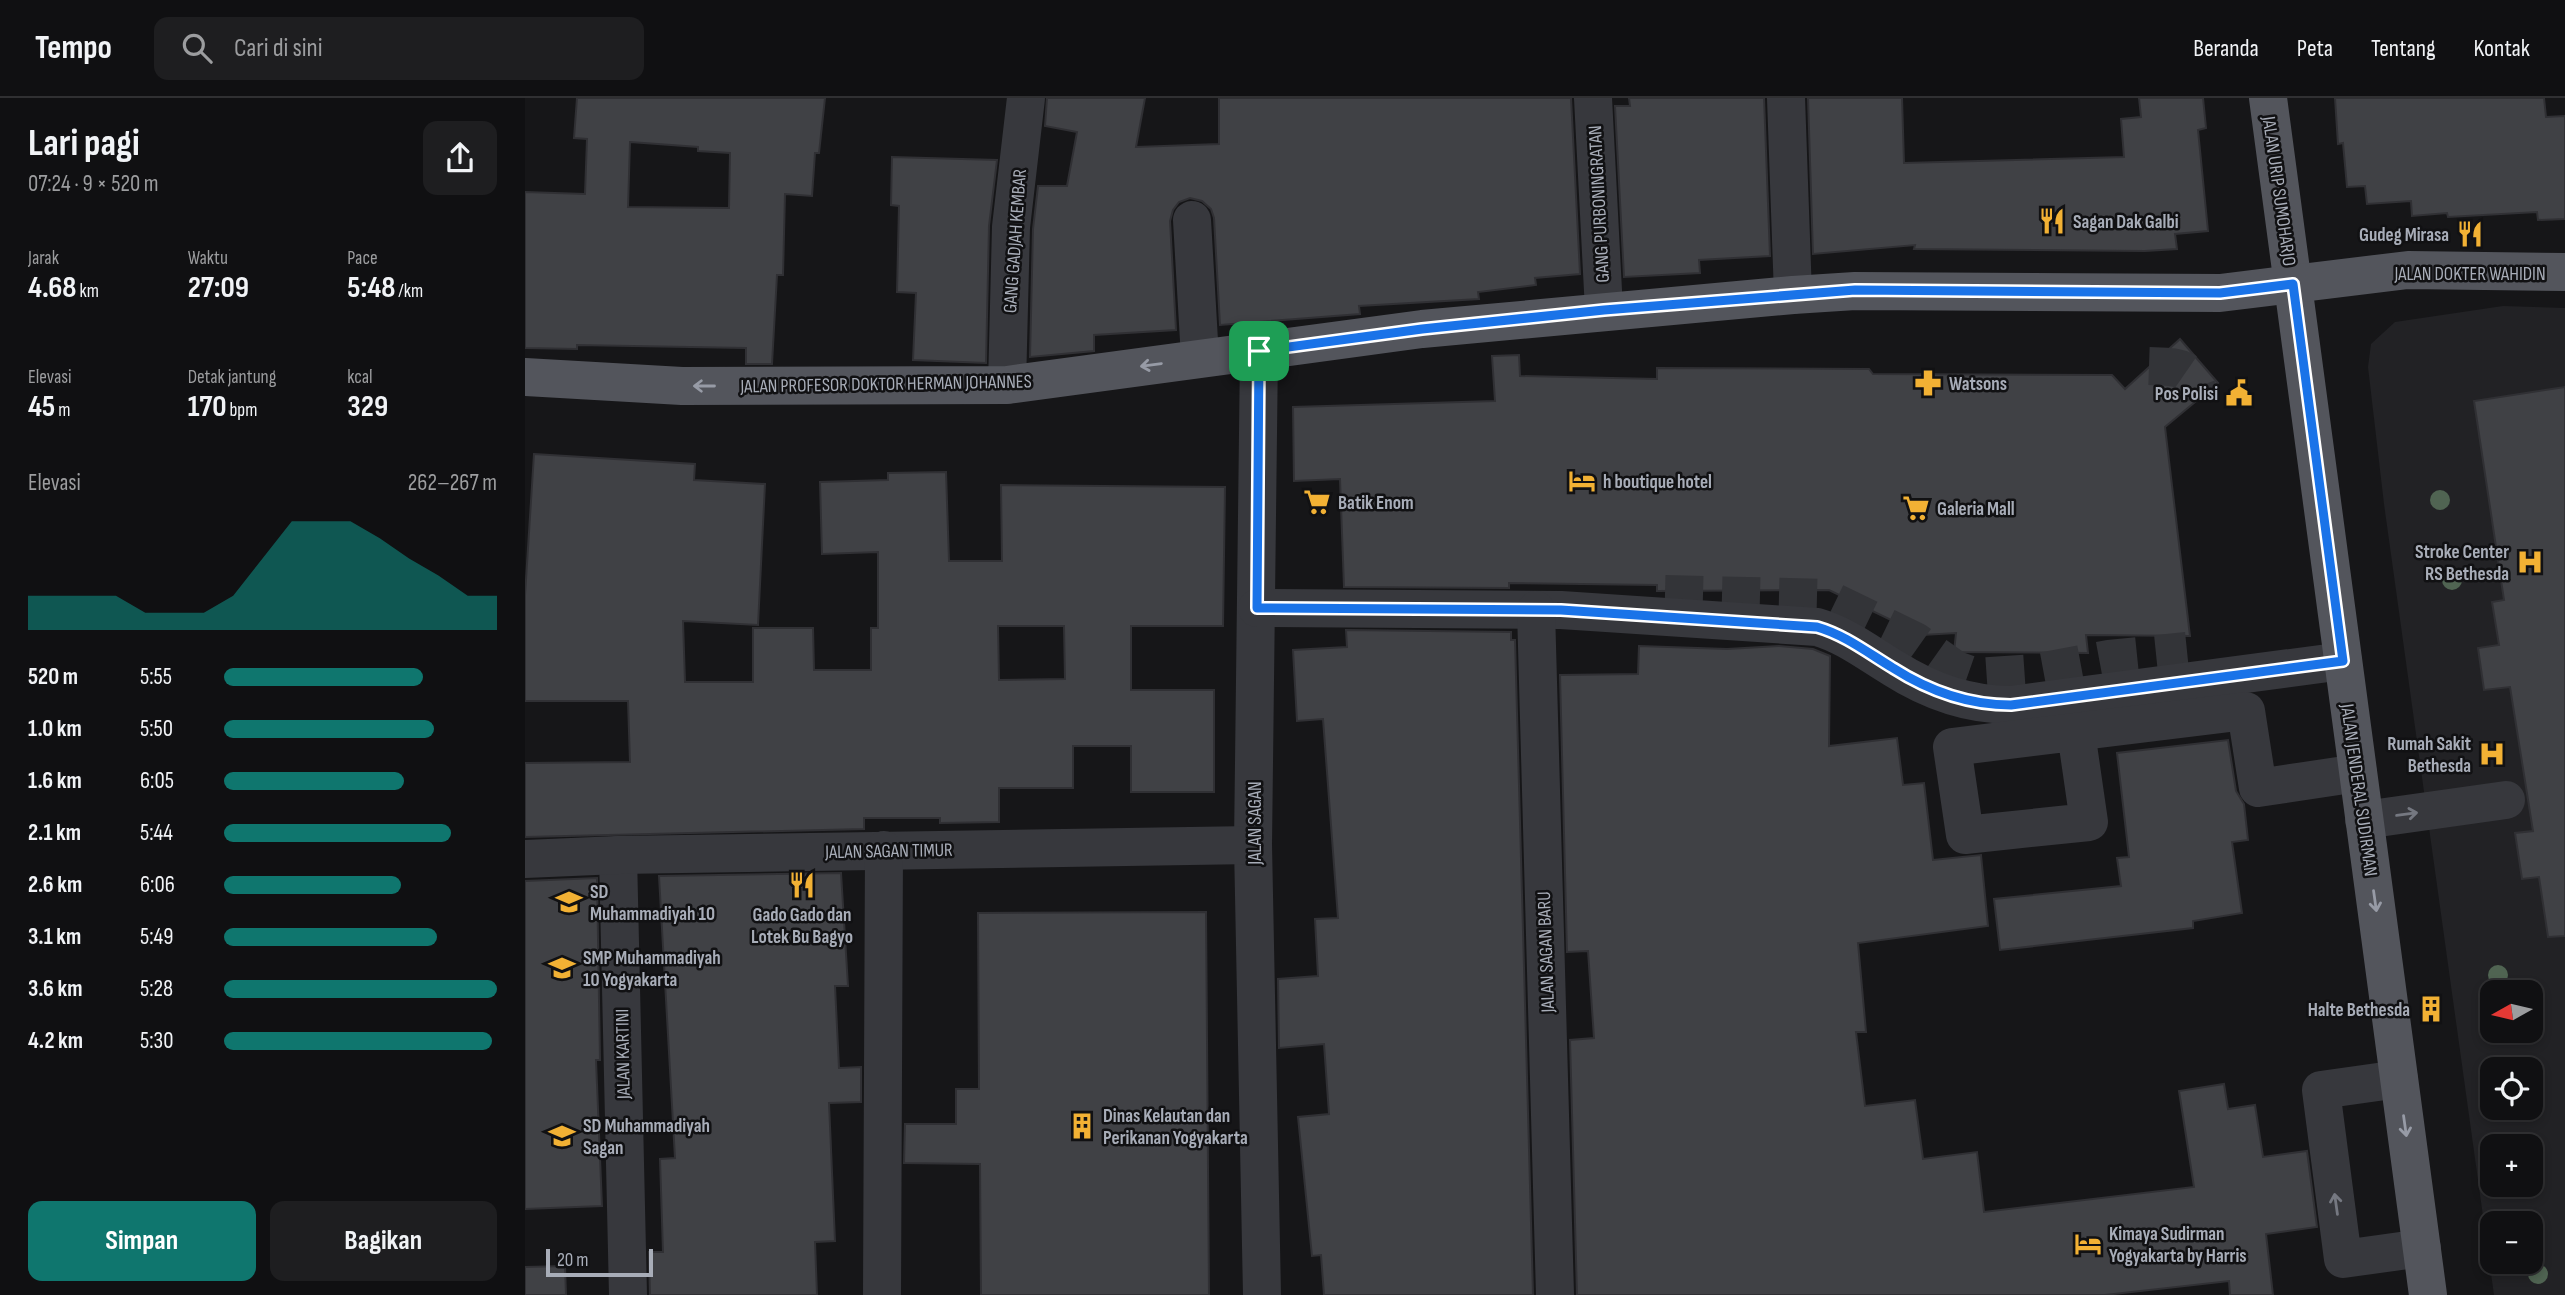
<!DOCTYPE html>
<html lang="id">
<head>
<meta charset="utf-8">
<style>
  body { margin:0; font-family:"Sofia Sans Condensed",sans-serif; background:#1e1e20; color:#f1f3f6; height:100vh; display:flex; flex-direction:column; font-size:26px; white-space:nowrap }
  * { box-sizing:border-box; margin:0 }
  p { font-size:23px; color:#9c9d9f }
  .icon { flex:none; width:38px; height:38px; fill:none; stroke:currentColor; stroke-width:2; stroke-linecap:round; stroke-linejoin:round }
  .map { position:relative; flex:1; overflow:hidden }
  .sheet { display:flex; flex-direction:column; background:#101012; width:525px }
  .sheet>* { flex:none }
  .needle { width:46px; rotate:262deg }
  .fabs { position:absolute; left:1955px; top:882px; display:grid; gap:14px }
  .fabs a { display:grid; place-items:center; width:63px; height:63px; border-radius:14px; background:#101012; box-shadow:0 4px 10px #0003,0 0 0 2px #303032; font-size:35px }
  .scale { position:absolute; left:21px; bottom:18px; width:107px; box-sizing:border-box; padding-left:7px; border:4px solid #a8adb8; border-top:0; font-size:19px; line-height:24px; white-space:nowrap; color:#a8adb8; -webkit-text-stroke:5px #111113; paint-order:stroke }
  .pin { position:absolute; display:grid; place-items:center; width:60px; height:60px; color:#fff; margin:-30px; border-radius:14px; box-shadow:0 4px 10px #0006 }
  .round { display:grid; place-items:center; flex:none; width:74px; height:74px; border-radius:14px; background:#1e1e20 }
  .headline { display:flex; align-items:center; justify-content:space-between; height:119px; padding:0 28px }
  h1 { font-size:38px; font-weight:700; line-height:52px }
  .stats { display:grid; grid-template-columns:repeat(3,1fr); gap:10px; height:119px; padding:7px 28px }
  .stats div { display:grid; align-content:center }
  .stats b { font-size:30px; font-weight:700 }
  .stats small { font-size:19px; font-weight:400 }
  .stats p { font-size:19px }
  .chart { height:196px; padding:14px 28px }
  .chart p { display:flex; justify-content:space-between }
  .chart svg { width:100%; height:126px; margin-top:7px; fill:#0f766e; opacity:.7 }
  .primary-button { display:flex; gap:14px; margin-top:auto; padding:14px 28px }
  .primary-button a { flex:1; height:80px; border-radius:14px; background:#0f766e; color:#fff; font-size:28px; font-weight:700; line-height:80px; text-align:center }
  .primary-button a+a { background:#1e1e20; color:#f1f3f6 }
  ul { padding:0 28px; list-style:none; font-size:23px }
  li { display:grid; grid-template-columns:112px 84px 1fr; align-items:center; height:52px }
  li i { height:18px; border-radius:9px; background:#0f766e }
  header { display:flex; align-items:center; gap:42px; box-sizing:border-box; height:98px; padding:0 35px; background:#101012; border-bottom:2px solid #303032 }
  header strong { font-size:33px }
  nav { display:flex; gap:38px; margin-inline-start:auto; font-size:24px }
  .search { width:490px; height:63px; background:#1e1e20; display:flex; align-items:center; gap:18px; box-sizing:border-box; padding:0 24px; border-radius:14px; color:#9c9d9f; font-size:26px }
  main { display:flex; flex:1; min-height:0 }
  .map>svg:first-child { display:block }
</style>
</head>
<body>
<header>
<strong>Tempo</strong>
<div class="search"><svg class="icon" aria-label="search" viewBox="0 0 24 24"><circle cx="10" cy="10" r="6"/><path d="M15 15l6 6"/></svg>Cari di sini</div>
<nav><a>Beranda</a><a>Peta</a><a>Tentang</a><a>Kontak</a></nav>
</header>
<main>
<section class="sheet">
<div class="headline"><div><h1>Lari pagi</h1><p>07:24 · 9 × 520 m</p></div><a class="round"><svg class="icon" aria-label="share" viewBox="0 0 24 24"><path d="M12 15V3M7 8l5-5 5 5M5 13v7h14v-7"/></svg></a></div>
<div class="stats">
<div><p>Jarak</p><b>4.68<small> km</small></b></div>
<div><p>Waktu</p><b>27:09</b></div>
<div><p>Pace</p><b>5:48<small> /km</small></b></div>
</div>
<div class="stats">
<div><p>Elevasi</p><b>45<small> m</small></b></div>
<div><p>Detak jantung</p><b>170<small> bpm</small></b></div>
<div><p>kcal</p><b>329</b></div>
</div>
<div class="chart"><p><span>Elevasi</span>262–267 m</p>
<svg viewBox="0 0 160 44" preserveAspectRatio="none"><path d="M0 44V32L10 32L20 32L30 32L40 38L50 38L60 38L70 32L80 19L90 6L100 6L110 6L120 12L130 19L140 25L150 32L160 32V44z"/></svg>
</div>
<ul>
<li><b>520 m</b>5:55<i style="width:73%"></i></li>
<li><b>1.0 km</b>5:50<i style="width:77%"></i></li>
<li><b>1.6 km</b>6:05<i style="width:66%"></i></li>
<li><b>2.1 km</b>5:44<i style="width:83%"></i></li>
<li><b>2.6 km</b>6:06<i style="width:65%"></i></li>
<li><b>3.1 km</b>5:49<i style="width:78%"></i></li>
<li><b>3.6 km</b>5:28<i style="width:100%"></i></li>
<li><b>4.2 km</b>5:30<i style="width:98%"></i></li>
</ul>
<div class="primary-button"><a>Simpan</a><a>Bagikan</a></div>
</section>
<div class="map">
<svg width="2040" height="1197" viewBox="0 0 2040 1197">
  <rect width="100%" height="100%" fill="#161618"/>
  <path fill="#222225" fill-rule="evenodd" d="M 1978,208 L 2040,210 L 2040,1197 L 1969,1197 L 1859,406 L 1843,269 L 1846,246 L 1870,224 ZM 1967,894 L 2006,894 L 2006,933 L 1967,933 ZM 1967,971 L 2006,971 L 2006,1010 L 1967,1010 ZM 1967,1048 L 2006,1048 L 2006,1087 L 1967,1087 ZM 1967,1125 L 2006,1125 L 2006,1164 L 1967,1164 Z"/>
  <g fill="#404145" stroke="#303034" stroke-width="2" fill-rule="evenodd">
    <path d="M 52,0 L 300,0 L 294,55 L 290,55 L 287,98 L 260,96 L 258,177 L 252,177 L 247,266 L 221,266 L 221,250 L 52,247 L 52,251 L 0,250 L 0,94 L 60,96 L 62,41 L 49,40 ZM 105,44 L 173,49 L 173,53 L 205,55 L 204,110 L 103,109 Z"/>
    <path d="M 522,0 L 620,0 L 611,49 L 694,46 L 694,0 L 1046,0 L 1055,176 L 1010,180 L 1011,187 L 953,194 L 954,201 L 834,208 L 835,216 L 695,227 L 689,120 L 686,111 L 677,103 L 665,100 L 654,104 L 648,112 L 645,123 L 651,232 L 569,237 L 569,253 L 505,259 L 508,131 L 513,88 L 542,88 L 552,34 L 520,28 Z"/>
    <path d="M 1104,0 L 1239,0 L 1245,158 L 1174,162 L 1175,175 L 1099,179 L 1090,8 L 1105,8 Z"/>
    <path d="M 1283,0 L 1377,0 L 1379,65 L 1599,59 L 1596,21 L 1616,19 L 1614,0 L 1678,0 L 1681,30 L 1673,32 L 1683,133 L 1650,136 L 1652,151 L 1620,153 L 1389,151 L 1390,147 L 1288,156 Z"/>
    <path d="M 1810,0 L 2019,0 L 2021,19 L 2040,18 L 2040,121 L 2013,122 L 2012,114 L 1923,119 L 1922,115 L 1887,118 L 1886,103 L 1842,106 L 1840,88 L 1822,89 L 1818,45 L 1813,46 Z"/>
    <path d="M 367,59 L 472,62 L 464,128 L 461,265 L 388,262 L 391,195 L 372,194 L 374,108 L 366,107 Z"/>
    <path d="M 1655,241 L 1693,285 L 1640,329 L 1665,538 L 1561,537 L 1563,555 L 1429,554 L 1431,535 L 1397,537 L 1304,492 L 1132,493 L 1132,487 L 984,485 L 984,490 L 819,489 L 815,381 L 769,383 L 768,309 L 970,303 L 967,258 L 994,257 L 995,278 L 1132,281 L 1132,270 L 1344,271 L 1348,276 L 1587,277 L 1600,291 Z"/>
    <path d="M 2040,289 L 2040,838 L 2023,839 L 2014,779 L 1997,781 L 1990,735 L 2008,733 L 1985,589 L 1959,592 L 1953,550 L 1974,547 L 1967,504 L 1979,502 L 1949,303 Z"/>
    <path d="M 9,356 L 170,366 L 169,382 L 240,386 L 233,527 L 158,523 L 160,584 L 228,584 L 228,530 L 288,530 L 289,572 L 346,572 L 346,530 L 353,530 L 353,454 L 297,456 L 295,384 L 363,382 L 363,375 L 421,374 L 424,463 L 477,463 L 476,387 L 700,389 L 698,528 L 606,528 L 606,592 L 689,592 L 689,694 L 606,694 L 606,648 L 548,648 L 548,690 L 474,690 L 474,724 L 415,725 L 415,720 L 339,720 L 339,731 L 0,739 L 0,665 L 105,664 L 103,603 L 0,603 L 0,497 ZM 473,528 L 539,528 L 540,581 L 474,582 Z"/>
    <path d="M 821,532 L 986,534 L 986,542 L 990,542 L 1008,1197 L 799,1197 L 796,1157 L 787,1158 L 773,1019 L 804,1016 L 799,946 L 754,950 L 753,881 L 793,878 L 790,821 L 813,820 L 798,621 L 772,623 L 768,552 L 822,549 Z"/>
    <path d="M 1114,548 L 1202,551 L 1254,548 L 1288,551 L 1305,558 L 1304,648 L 1372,640 L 1378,687 L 1399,685 L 1408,762 L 1456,757 L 1463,828 L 1333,845 L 1341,934 L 1331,934 L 1340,1008 L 1390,1002 L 1398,1061 L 1452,1054 L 1459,1114 L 1669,1089 L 1654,993 L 1699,986 L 1703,1011 L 1730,1007 L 1738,1059 L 1782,1053 L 1792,1129 L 1741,1136 L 1748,1197 L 1705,1197 L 1704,1183 L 1580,1197 L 1052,1197 L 1045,942 L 1069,940 L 1063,853 L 1042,854 L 1035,577 L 1113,576 Z"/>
    <path d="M 1703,642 L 1711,693 L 1719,706 L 1723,742 L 1707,744 L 1717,815 L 1668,823 L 1668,830 L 1475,852 L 1469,801 L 1596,788 L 1592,760 L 1604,759 L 1592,655 Z"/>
    <path d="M 316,775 L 323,888 L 310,888 L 314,970 L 336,969 L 336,1004 L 304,1005 L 310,1143 L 290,1144 L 292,1197 L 125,1197 L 124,1154 L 138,1154 L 135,1061 L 150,1060 L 134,778 Z"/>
    <path d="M 72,780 L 75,962 L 71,962 L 77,1108 L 0,1111 L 0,783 Z"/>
    <path d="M 681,814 L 684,1197 L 456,1197 L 455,1066 L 379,1065 L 380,1026 L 431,1026 L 431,991 L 454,991 L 453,815 Z"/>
    <path d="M 40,1168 L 41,1197 L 0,1197 L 0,1169 Z"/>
  </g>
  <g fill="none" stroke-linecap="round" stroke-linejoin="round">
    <g stroke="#333438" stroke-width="38" stroke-dasharray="38 19" stroke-linecap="butt">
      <path d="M 1624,268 C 1654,269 1667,267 1675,300"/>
      <path d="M 1140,496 L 1301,500 L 1390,543 L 1431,572 L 1451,579 L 1509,575 L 1584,561 L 1662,553"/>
    </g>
    <g stroke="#37383d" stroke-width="38">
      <path d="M 1068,0 L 1079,212"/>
      <path d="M 1261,0 L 1268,197"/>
      <path d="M 667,122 L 675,260"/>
      <path d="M 734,253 L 728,747 L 737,1197"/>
      <path d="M 482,287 L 486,129 L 501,0"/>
      <path d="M 732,510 L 1036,512 L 1292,529 C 1320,537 1343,555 1368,570 C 1404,593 1442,607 1486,607 L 1818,563"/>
      <path d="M 1011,512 L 1030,1197"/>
      <path d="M 1551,634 L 1564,724 L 1440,737 L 1427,649 L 1721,613 L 1733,690 L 1833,675"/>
      <path d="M 1839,722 L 1981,702"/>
      <path d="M 93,757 L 103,1197"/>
      <path d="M 0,761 L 93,757 L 728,747"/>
      <path d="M 1874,981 L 1796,992 L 1818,1161 L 1897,1150"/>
      <path d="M 357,1197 L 359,752"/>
    </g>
    <g stroke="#53555c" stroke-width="38">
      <path d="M 1743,0 L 1903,1197"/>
      <path d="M 0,279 L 157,288 L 482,287 L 897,231 L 1268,197 L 1330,193 L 1695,195 L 1883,172 L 2040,174"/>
    </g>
  </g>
  <g fill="#506452">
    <circle cx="1915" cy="402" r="10"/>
    <circle cx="1927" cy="482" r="10"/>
    <circle cx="1973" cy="877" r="10"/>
    <circle cx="2013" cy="1176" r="10"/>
  </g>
  <defs><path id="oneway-shaft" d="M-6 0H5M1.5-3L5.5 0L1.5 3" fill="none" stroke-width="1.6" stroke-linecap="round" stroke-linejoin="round" transform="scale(1.75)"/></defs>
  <g stroke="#979ba6">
    <use href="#oneway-shaft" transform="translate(626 267) rotate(172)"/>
    <use href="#oneway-shaft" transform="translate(179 288) rotate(180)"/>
    <use href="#oneway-shaft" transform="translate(1850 803) rotate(82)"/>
    <use href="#oneway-shaft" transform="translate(1880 1028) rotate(82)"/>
  </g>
  <g stroke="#757881">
    <use href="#oneway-shaft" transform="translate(1882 716) rotate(-8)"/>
    <use href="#oneway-shaft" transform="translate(1811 1106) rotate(-98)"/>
  </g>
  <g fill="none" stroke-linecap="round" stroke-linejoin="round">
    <g stroke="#fff" stroke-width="14">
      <path id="route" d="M 1768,186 L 1818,563 L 1486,607 C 1442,607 1404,593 1368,570 C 1343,555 1320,537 1292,529 L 1036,512 L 732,510 L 734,253 L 897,231 L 1079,212 L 1330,192 L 1695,195 Z"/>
    </g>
    <use href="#route" stroke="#1a73e8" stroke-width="9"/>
  </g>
  <defs>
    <g id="restaurant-bare" transform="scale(2.1)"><path d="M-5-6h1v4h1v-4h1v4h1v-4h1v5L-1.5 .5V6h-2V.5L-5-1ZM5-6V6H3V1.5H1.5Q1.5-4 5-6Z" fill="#f2b134" stroke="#111113" stroke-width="2.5" paint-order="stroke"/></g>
    <g id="pharmacy-bare" transform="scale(2.1)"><path d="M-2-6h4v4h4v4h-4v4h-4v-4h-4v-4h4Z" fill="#f2b134" stroke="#111113" stroke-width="2.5" paint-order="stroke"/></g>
    <g id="civic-bare" transform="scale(2.1)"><path d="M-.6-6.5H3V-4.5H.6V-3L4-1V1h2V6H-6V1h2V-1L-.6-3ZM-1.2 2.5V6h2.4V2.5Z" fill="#f2b134" stroke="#111113" stroke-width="2.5" paint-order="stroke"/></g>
    <g id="hotel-bare" transform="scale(2.1)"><path d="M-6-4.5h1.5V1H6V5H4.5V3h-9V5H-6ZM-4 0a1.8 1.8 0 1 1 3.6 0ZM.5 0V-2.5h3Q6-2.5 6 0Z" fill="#f2b134" stroke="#111113" stroke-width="2.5" paint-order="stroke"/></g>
    <g id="supermarket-bare" transform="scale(2.1)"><path d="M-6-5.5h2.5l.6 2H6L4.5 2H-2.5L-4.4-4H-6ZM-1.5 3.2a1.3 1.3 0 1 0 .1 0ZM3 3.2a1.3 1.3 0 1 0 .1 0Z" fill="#f2b134" stroke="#111113" stroke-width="2.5" paint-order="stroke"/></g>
    <g id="hospital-bare" transform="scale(2.1)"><path d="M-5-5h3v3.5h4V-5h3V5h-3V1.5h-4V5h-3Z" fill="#f2b134" stroke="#111113" stroke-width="2.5" paint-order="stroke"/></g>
    <g id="school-bare" transform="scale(2.1)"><path d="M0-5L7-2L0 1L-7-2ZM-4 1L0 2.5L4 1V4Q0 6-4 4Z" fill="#f2b134" stroke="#111113" stroke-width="2.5" paint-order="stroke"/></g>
    <g id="building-bare" transform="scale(2.1)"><path d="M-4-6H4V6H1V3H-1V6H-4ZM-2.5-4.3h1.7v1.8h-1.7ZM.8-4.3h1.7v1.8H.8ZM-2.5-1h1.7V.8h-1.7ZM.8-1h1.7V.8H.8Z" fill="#f2b134" stroke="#111113" stroke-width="2.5" paint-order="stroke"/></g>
  </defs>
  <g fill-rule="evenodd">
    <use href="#restaurant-bare" x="1527" y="123"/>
    <use href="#restaurant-bare" x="1945" y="136"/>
    <use href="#pharmacy-bare" x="1403" y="285"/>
    <use href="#civic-bare" x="1714" y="295"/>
    <use href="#hotel-bare" x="1057" y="383"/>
    <use href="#supermarket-bare" x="792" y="404"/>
    <use href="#supermarket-bare" x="1391" y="410"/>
    <use href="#hospital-bare" x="2005" y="464"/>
    <use href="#hospital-bare" x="1967" y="656"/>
    <use href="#restaurant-bare" x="277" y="787"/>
    <use href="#school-bare" x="44" y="804"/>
    <use href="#school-bare" x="37" y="870"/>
    <use href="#building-bare" x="1906" y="911"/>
    <use href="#building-bare" x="557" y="1028"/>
    <use href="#school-bare" x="37" y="1038"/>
    <use href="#hotel-bare" x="1563" y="1146"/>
  </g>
  <g text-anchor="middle" stroke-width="5" stroke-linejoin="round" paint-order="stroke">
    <g font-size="19" fill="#a8adb8" stroke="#111113">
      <text transform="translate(1755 93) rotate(82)" y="7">JALAN URIP SUMOHARJO</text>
      <text transform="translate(1073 106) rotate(-93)" y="7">GANG PURBONINGRATAN</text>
      <text transform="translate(489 143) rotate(-86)" y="7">GANG GADJAH KEMBAR</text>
      <text x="1945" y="182">JALAN DOKTER WAHIDIN</text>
      <text transform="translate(361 285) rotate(-1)" y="7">JALAN PROFESOR DOKTOR HERMAN JOHANNES</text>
      <text transform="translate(1835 692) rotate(82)" y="7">JALAN JENDERAL SUDIRMAN</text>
      <text transform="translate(729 725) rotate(-90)" y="7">JALAN SAGAN</text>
      <text transform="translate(364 752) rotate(-1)" y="7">JALAN SAGAN TIMUR</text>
      <text transform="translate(1020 854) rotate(-92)" y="7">JALAN SAGAN BARU</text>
      <text transform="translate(97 956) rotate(-91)" y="7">JALAN KARTINI</text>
    </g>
    <g font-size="19" font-weight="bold" fill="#a8adb8" stroke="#111113" text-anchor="start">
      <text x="1548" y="130">Sagan Dak Galbi</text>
      <text x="1924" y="143" text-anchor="end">Gudeg Mirasa</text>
      <text x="1424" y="292">Watsons</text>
      <text x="1693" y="302" text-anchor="end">Pos Polisi</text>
      <text x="1078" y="390">h boutique hotel</text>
      <text x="813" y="411">Batik Enom</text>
      <text x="1412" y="417">Galeria Mall</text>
      <text x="1984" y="460" text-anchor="end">Stroke Center<tspan x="1984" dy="22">RS Bethesda</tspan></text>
      <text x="1946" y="652" text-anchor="end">Rumah Sakit<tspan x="1946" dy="22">Bethesda</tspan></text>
      <text x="65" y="800">SD<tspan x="65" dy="22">Muhammadiyah 10</tspan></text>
      <text x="277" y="823" text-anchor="middle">Gado Gado dan<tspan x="277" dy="22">Lotek Bu Bagyo</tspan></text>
      <text x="58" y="866">SMP Muhammadiyah<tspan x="58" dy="22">10 Yogyakarta</tspan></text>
      <text x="1885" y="918" text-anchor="end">Halte Bethesda</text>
      <text x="578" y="1024">Dinas Kelautan dan<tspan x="578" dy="22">Perikanan Yogyakarta</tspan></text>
      <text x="58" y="1034">SD Muhammadiyah<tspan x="58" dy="22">Sagan</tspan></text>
      <text x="1584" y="1142">Kimaya Sudirman<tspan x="1584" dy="22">Yogyakarta by Harris</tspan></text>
    </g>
  </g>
</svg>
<div class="fabs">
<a><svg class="needle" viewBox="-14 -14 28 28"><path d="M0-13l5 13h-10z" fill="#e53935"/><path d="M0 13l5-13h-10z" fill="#9c9d9f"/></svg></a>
<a><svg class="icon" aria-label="locate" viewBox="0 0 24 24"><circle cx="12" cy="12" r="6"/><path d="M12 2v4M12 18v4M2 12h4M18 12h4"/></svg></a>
<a>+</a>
<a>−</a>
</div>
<div class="scale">20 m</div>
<div class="pin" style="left:734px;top:253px;background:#1e9e55"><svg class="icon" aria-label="arrive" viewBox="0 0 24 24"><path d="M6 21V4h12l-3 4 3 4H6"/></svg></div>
</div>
</main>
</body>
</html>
